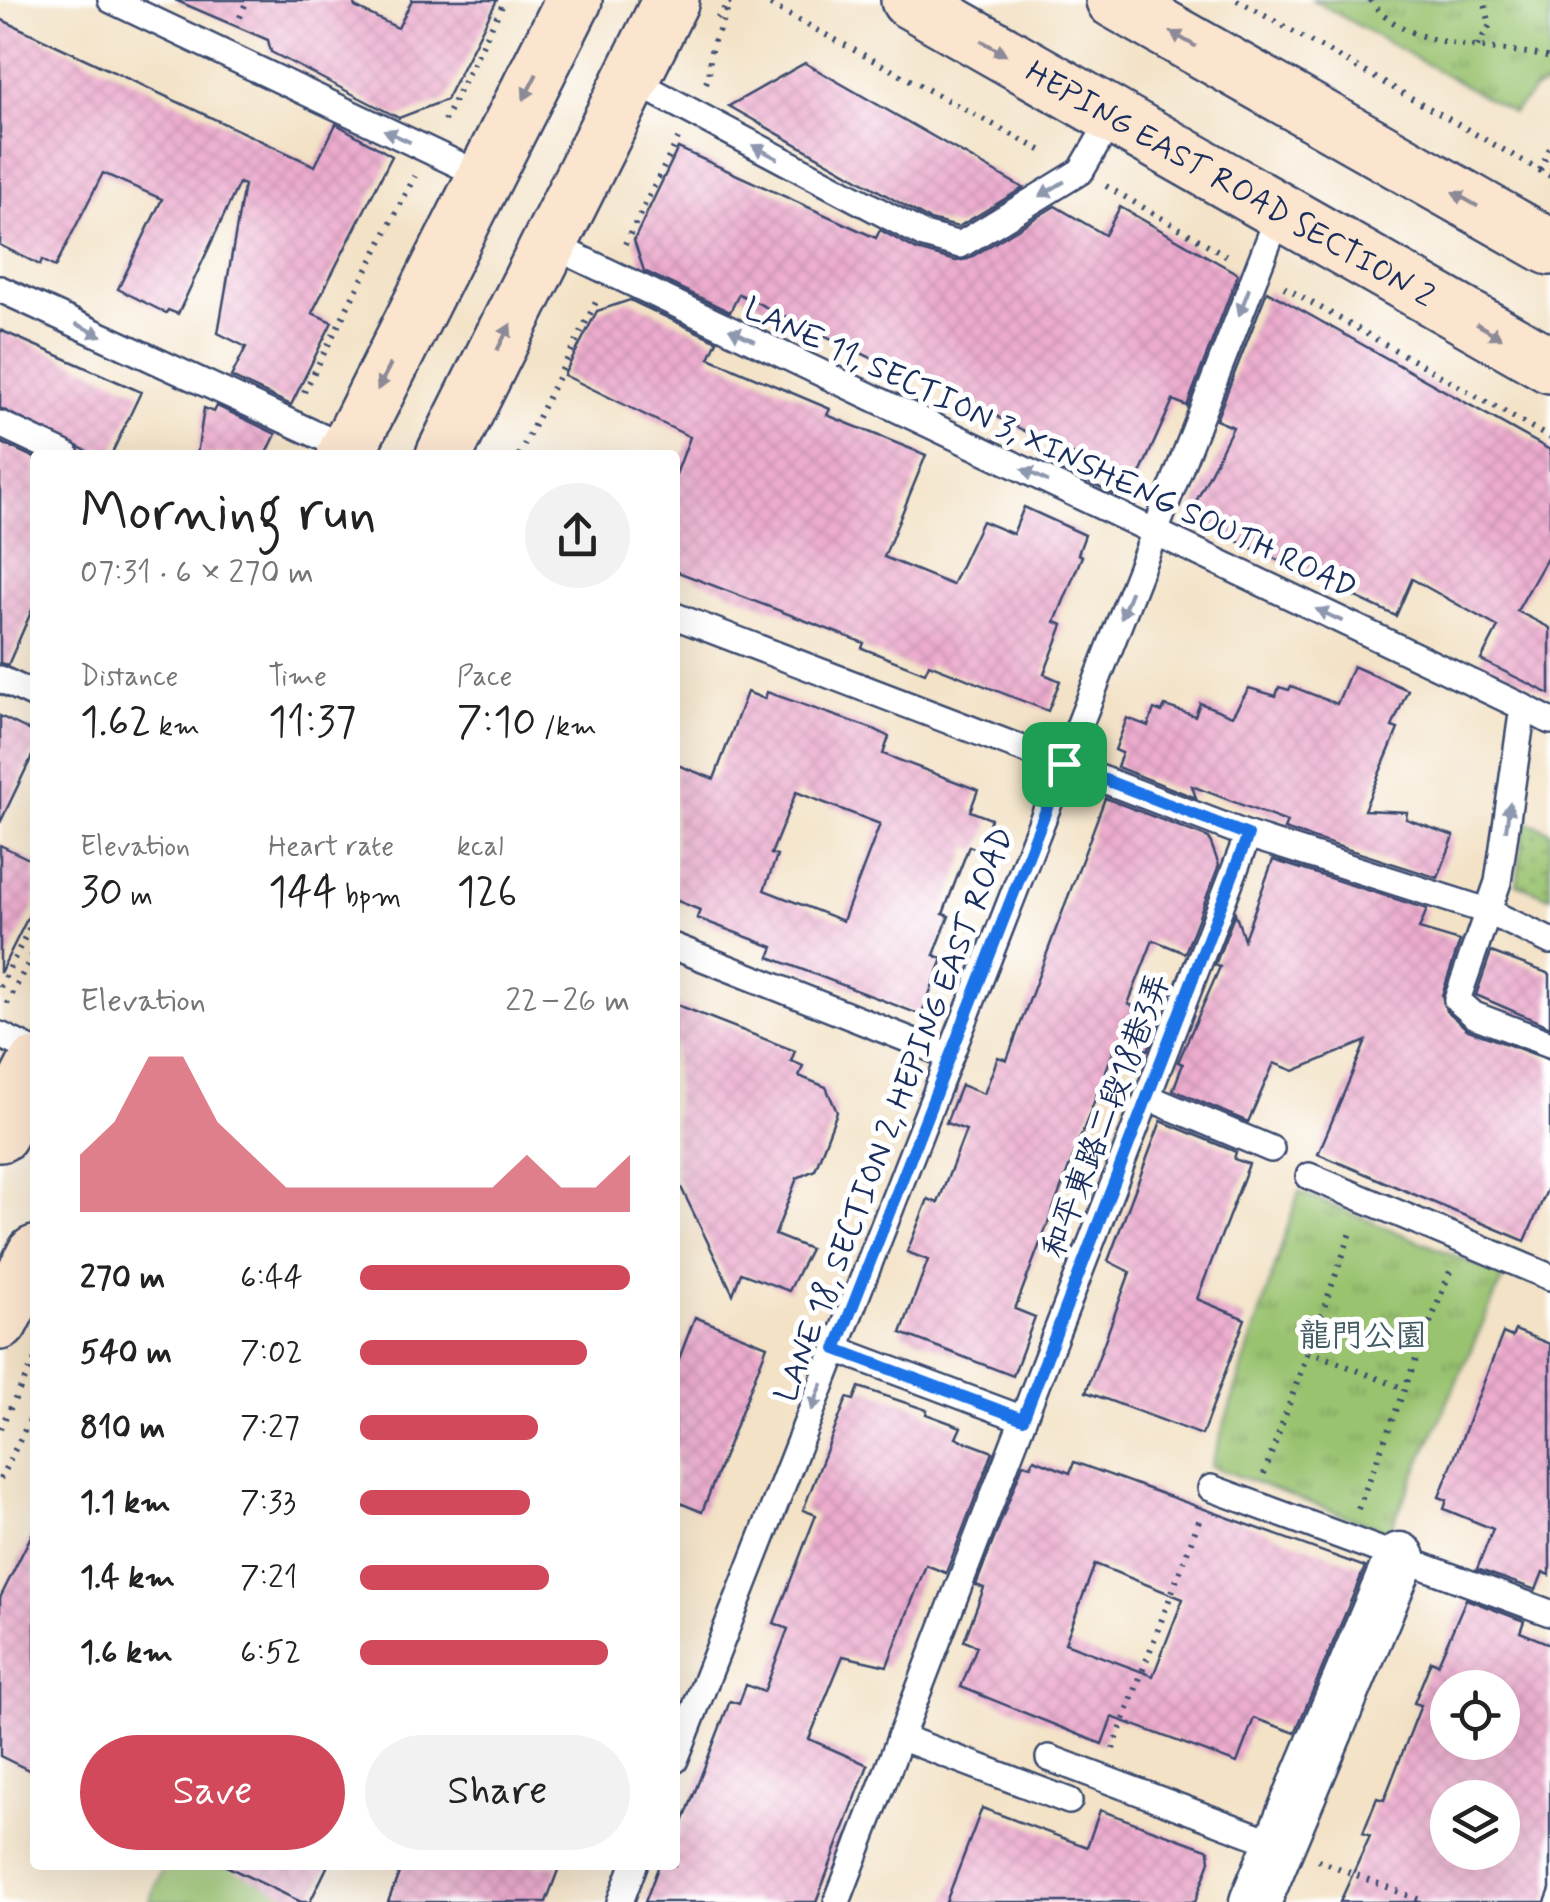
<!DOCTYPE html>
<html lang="en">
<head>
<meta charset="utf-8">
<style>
  body { margin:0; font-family:Mynerve,"LXGW WenKai TC",sans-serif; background:#f2f2f2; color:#222; height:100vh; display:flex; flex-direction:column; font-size:38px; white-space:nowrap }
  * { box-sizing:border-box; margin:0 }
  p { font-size:32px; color:#767676 }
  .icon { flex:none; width:55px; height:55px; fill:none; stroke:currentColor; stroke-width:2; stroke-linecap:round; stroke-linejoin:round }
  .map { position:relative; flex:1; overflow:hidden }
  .side { position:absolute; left:30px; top:450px; width:650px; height:1420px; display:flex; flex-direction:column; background:#fff; border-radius:10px; box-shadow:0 10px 40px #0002 }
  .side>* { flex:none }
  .controls { position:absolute; left:1430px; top:1670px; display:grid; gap:20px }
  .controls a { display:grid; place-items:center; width:90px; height:90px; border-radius:50%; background:#fff; box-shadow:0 10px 40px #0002; font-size:50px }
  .pin { position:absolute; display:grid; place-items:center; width:85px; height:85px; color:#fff; margin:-42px; border-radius:20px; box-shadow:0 5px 15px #0006 }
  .round { display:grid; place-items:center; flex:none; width:105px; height:105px; border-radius:52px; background:#f2f2f2 }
  .head { display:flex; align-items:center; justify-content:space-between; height:170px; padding:0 50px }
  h1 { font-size:55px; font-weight:600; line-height:75px }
  .metrics { display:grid; grid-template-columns:repeat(3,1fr); gap:15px; height:170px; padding:10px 50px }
  .metrics div { display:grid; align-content:center }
  .metrics b { font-size:42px; font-weight:600 }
  .metrics small { font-size:28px; font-weight:400 }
  .metrics p { font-size:28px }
  .chart { height:280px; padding:20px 50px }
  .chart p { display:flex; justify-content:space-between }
  .chart svg { width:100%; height:180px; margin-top:10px; fill:#d1495b; opacity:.7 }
  .cta { display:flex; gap:20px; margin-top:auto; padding:20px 50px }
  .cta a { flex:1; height:115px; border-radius:60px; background:#d1495b; color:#fff; font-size:40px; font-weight:600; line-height:115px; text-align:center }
  .cta a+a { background:#f2f2f2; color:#222 }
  ul { padding:0 50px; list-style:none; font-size:32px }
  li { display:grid; grid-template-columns:160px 120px 1fr; align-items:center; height:75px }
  li i { height:25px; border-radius:12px; background:#d1495b }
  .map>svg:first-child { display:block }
</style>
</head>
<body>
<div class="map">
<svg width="1550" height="1902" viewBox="0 0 1550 1902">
  <defs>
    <pattern id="grass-dots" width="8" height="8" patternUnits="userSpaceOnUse" patternTransform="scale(2.5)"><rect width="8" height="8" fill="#9ac370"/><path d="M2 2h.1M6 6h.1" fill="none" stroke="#7d9f5f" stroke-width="1.8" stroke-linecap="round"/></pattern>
    <pattern id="park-tufts" width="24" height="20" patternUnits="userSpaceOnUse" patternTransform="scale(2.5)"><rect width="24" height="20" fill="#9ac370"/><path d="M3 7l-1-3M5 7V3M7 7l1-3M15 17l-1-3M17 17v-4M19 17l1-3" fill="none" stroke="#7d9f5f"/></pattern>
    <pattern id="building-cross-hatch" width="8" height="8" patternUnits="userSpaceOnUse" patternTransform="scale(2.5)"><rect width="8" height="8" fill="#edacce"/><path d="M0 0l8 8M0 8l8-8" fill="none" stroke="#cb94b3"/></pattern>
  </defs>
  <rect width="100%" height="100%" fill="#fff"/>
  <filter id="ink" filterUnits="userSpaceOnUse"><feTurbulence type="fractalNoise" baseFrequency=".01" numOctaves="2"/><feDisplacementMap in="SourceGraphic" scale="20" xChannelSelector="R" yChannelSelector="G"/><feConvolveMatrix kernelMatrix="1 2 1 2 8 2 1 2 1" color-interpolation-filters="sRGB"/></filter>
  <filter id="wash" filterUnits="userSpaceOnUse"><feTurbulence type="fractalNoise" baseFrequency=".0048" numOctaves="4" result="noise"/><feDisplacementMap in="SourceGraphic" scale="40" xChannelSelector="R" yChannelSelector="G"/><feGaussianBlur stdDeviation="2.25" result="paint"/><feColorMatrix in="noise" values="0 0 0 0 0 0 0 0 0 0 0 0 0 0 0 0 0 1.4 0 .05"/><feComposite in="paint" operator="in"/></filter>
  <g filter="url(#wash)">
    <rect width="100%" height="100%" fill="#f3e2c6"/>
    <path fill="url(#grass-dots)" stroke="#5a7967" stroke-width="2.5" d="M 1525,821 L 1550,831 L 1550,897 L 1517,884 Z"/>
    <g fill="url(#park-tufts)" stroke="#5a7967" stroke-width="2.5">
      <path d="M 1313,0 L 1550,0 L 1550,84 L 1534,90 L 1513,113 Z"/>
      <path d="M 1299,1192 L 1504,1276 L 1389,1532 L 1211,1466 Z"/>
    </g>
    <path fill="#9ac370" stroke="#5a7967" stroke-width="2.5" d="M 164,1865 L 232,1865 L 320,1902 L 149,1902 Z"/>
    <g id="blocks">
      <g fill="url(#building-cross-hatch)" fill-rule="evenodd">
        <path d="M 175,0 L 353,0 L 355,7 L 398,28 L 412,0 L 497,0 L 446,100 L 399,118 L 271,52 L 268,40 Z"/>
        <path d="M 0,19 L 315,166 L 336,124 L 392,156 L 312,313 L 332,322 L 291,405 L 231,377 L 246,347 L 218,333 L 244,185 L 239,183 L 178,314 L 168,310 L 166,313 L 118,289 L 162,199 L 103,173 L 55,267 L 42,260 L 40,265 L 0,245 Z"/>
        <path d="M 805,63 L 1023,188 L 958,227 L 930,220 L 729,106 Z"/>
        <path d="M 678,148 L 876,238 L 880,230 L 917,250 L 956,261 L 968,259 L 1055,206 L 1105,235 L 1120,207 L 1238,274 L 1187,406 L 1173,400 L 1136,483 L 1113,494 L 1065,470 L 1073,454 L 1002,420 L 984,406 L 896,365 L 894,369 L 739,294 L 730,312 L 644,271 L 634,240 Z"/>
        <path d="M 1267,291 L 1550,450 L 1550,553 L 1517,611 L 1550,628 L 1550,694 L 1481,660 L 1498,627 L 1412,579 L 1396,616 L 1188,518 L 1233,427 L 1216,420 Z"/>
        <path d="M 630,300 L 717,341 L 709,358 L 830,409 L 827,415 L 926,455 L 884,557 L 952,585 L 982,521 L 1013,534 L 1024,507 L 1085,535 L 1078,554 L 1082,556 L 1055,622 L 1063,625 L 1044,674 L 1060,681 L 1048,711 L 929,664 L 925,673 L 862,648 L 864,643 L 675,571 L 675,477 L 690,437 L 564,375 L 597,311 Z"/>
        <path d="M 0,330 L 141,392 L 111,455 L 95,455 L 0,408 Z"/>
        <path d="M 217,406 L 276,434 L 266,455 L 197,455 L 204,408 L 214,412 Z"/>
        <path d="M 0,442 L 35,458 L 35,603 L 8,665 L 0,663 Z"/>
        <path d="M 1353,666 L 1408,690 L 1392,727 L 1398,729 L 1364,810 L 1407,812 L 1406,819 L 1454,836 L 1438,878 L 1284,829 L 1287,822 L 1192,786 L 1196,798 L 1117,767 L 1122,753 L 1115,750 L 1127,718 L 1148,726 L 1154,709 L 1162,712 L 1165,706 L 1195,716 L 1200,703 L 1232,716 L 1249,688 L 1276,696 L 1279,687 L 1289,690 L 1291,686 L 1337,704 Z"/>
        <path d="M 747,692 L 765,699 L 767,692 L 876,730 L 889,737 L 883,754 L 978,790 L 970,811 L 991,819 L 979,850 L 969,846 L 943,914 L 949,916 L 934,955 L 943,959 L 921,1015 L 769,957 L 773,947 L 697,918 L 700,910 L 675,900 L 675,764 L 714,779 ZM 796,792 L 880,824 L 843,921 L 764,890 L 777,856 L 771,854 Z"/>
        <path d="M 0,716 L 35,733 L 35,750 L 0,823 Z"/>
        <path d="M 1105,798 L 1209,838 L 1219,865 L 1185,953 L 1153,940 L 1128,1004 L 1161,1017 L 1148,1050 L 1118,1039 L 1015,1309 L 1035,1317 L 1013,1376 L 901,1333 L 928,1260 L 907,1252 L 928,1199 L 938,1203 L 966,1130 L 946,1123 L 961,1085 L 984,1094 L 998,1057 L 1007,1060 Z"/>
        <path d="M 0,845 L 35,862 L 35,903 L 0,973 Z"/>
        <path d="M 1273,860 L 1427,909 L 1419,929 L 1460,941 L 1442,995 L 1446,1011 L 1468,1030 L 1550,1060 L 1550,1183 L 1525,1241 L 1318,1154 L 1366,1041 L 1294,1071 L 1274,1063 L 1248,1122 L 1173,1090 L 1183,1064 L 1178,1062 L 1220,967 L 1215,965 L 1235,913 L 1244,939 Z"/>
        <path d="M 1491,952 L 1550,974 L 1550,1027 L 1476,995 Z"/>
        <path d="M 675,1004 L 795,1051 L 791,1061 L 803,1066 L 799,1076 L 826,1087 L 837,1112 L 815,1170 L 797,1178 L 775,1235 L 810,1249 L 789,1291 L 741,1273 L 733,1294 L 675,1175 Z"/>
        <path d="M 1161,1121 L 1236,1152 L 1234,1159 L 1249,1164 L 1197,1299 L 1245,1319 L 1202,1435 L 1086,1392 L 1130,1272 L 1108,1261 Z"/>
        <path d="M 695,1317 L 767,1346 L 702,1512 L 675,1501 L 675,1369 Z"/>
        <path d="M 1515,1330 L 1550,1344 L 1550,1575 L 1543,1572 L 1536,1590 L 1477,1569 L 1493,1529 L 1444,1509 L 1447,1500 L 1439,1497 L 1503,1333 L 1512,1337 Z"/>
        <path d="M 859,1387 L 927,1410 L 926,1414 L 961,1427 L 956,1438 L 993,1452 L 946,1573 L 926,1565 L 887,1666 L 843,1656 L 809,1739 L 868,1765 L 816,1902 L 645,1902 L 659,1865 L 675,1865 L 675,1843 L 730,1701 L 739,1704 L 746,1685 L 764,1692 L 788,1629 L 774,1623 L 816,1515 L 803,1510 L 847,1398 L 854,1400 Z"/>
        <path d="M 1034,1459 L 1070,1473 L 1074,1462 L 1365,1567 L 1295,1733 L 1254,1718 L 1237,1763 L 1112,1717 L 1102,1744 L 961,1687 L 977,1646 L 964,1641 L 984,1588 L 976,1585 L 1023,1464 L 1031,1466 ZM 1095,1564 L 1183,1599 L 1153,1676 L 1065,1643 Z"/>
        <path d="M 35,1528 L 35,1773 L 0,1756 L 0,1598 Z"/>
        <path d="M 1466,1599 L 1524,1621 L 1520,1632 L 1550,1644 L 1550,1889 L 1545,1902 L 1340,1902 L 1370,1836 L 1363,1833 L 1377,1798 L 1384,1800 L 1421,1705 L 1414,1703 L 1431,1661 L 1438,1664 ZM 1448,1688 L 1502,1688 L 1502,1742 L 1448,1742 ZM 1448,1798 L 1502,1798 L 1502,1852 L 1448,1852 Z"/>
        <path d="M 982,1808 L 1087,1847 L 1100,1810 L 1209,1850 L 1210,1861 L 1195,1902 L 946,1902 Z"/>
        <path d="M 224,1865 L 328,1865 L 310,1902 L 301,1902 Z"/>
        <path d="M 402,1865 L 560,1865 L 546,1902 L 388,1902 Z"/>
      </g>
    </g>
  </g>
  <g filter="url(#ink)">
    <use href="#blocks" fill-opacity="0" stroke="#3b4a6e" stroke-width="2.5"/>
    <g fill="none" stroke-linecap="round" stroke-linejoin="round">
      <g stroke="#3b4a6e" stroke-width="30">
        <g id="service">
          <path d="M 111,0 L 485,177"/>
          <path d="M 630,79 L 924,235 L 960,245 L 1081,171 L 1113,116"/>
          <path d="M 552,245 L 1523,707 L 1498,882 L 1457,1000 L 1474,1015 L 1550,1044"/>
          <path d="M 0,289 L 348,449"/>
          <path d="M 0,424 L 66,455"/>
          <path d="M 675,616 L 1248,835 L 1487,911 L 1550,941"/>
          <path d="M 0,679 L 35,695"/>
          <path d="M 1523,707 L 1550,721"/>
          <path d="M 675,947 L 950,1056"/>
          <path d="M 0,1035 L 35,1052"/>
          <path d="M 1147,1097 L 1271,1149"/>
          <path d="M 1309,1176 L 1550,1277"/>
          <path d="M 836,1349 L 1023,1419"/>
          <path d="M 1211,1488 L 1550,1613"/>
          <path d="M 900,1737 L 1069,1801"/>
          <path d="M 1049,1758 L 1280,1845"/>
          <path d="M 675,1760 L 1280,212"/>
          <path d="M 620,1902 L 634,1865"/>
          <path d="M 837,1902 L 1248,835"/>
        </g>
      </g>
      <g stroke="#3b4a6e" stroke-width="55">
        <path id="minor" d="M 1255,1902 L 1400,1558"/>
      </g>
      <g stroke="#3b4a6e" stroke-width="60">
        <g id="secondary">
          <path id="s1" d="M 909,0 L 1550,365"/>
          <path d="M 1114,0 L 1550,247"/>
          <path d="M 345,455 L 574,0"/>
          <path d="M 444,455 L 671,0"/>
          <path d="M 0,1134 L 35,1066"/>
          <path d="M 0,1322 L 35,1254"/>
        </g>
      </g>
      <g stroke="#3b4a6e" stroke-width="6" stroke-dasharray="2.5 8" stroke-linecap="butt">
        <path d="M 761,0 L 1046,153"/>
        <path d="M 1237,0 L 1550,176"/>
        <path d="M 1370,0 C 1410,55 1491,41 1550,58"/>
        <path d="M 717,19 L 728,3"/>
        <path d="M 236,27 L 247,0"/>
        <path d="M 1477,46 L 1490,25 L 1484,0"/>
        <path d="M 706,83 C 712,71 708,63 711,51 C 715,33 727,22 728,3 L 733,0"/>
        <path d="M 444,121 L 505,0"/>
        <path d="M 1540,170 L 1550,148"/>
        <path d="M 1106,186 L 1229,257"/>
        <path d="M 625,244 L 678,139"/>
        <path d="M 1284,287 L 1550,438"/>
        <path d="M 304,392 L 415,176"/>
        <path d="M 519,455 L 597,300"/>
        <path d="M 0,987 L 35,917"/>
        <path d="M 7,1004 L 35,950"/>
        <path d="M 1308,1351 L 1405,1389"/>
        <path d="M 0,1428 L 35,1360"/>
        <path d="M 1264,1474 L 1353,1227"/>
        <path d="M 0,1479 L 35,1410"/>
        <path d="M 1358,1509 L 1451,1269"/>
        <path d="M 1113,1749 L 1200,1518"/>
        <path d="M 1318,1860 L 1425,1902"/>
      </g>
      <use href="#service" stroke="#fff" stroke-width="25"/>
      <use href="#minor" stroke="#fff" stroke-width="50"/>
      <use href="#secondary" stroke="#fce5cf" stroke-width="55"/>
    </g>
    <defs><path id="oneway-solid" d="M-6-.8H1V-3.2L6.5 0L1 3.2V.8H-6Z" transform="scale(2.5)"/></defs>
    <g fill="#8c8a96">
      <use href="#oneway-solid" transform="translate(1183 39) rotate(-150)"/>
      <use href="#oneway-solid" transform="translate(994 48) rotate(30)"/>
      <use href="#oneway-solid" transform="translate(530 87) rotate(117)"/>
      <use href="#oneway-solid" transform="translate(1465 199) rotate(-150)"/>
      <use href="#oneway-solid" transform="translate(1489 331) rotate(30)"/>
      <use href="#oneway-solid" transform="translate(504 337) rotate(-63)"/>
      <use href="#oneway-solid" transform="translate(384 377) rotate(117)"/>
    </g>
    <g fill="#8d97ae">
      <use href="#oneway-solid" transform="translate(397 136) rotate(-155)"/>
      <use href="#oneway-solid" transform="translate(765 152) rotate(-152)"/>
      <use href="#oneway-solid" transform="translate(1052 189) rotate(149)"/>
      <use href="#oneway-solid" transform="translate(1244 302) rotate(111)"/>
      <use href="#oneway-solid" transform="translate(89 330) rotate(25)"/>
      <use href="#oneway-solid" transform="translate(742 335) rotate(-154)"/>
      <use href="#oneway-solid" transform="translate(1035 475) rotate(-154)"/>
      <use href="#oneway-solid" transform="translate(1126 605) rotate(111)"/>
      <use href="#oneway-solid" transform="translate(1329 615) rotate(-155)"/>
      <use href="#oneway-solid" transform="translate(1508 816) rotate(-82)"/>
      <use href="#oneway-solid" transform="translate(817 1397) rotate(111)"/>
    </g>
  </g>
  <g fill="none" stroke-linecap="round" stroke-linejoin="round" filter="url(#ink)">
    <g stroke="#fff" stroke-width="20">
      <path id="route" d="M 1064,764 L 1248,835 L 1023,1419 L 836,1349 Z"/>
    </g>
    <use href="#route" stroke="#1a73e8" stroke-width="12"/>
  </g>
  <g text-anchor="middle" stroke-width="10" stroke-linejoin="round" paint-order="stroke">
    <g font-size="32" fill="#1b2f5e" stroke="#fff">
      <text dy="11" stroke="none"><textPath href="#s1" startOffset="370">HEPING EAST ROAD SECTION 2</textPath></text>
      <text transform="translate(1051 447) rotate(25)" y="11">LANE 11, SECTION 3, XINSHENG SOUTH ROAD</text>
      <text transform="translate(893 1114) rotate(-69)" y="11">LANE 18, SECTION 2, HEPING EAST ROAD</text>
      <text transform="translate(1105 1115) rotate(-69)" y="11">和平東路二段18巷3弄</text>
    </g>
    <g font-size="32" fill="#415b63" stroke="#fff">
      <text x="1363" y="1346">龍門公園</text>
    </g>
  </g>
</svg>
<div class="controls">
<a><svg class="icon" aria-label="locate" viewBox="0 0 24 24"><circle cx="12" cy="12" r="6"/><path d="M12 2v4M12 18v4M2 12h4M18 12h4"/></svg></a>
<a><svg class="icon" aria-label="layers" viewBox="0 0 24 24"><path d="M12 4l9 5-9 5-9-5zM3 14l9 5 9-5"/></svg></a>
</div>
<div class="pin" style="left:1064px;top:764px;background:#1e9e55"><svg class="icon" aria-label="arrive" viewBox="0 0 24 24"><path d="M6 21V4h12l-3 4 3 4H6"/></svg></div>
<section class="side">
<div class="head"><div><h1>Morning run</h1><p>07:31 · 6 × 270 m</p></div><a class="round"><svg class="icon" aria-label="share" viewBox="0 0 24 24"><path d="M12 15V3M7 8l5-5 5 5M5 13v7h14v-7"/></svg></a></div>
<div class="metrics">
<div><p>Distance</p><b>1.62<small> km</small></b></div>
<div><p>Time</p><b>11:37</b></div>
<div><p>Pace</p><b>7:10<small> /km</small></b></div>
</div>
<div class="metrics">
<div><p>Elevation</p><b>30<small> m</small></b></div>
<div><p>Heart rate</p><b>144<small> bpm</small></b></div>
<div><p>kcal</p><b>126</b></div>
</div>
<div class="chart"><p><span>Elevation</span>22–26 m</p>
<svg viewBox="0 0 160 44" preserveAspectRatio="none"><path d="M0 44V30L10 22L20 6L30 6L40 22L50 30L60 38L70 38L80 38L90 38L100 38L110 38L120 38L130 30L140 38L150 38L160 30V44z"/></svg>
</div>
<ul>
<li><b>270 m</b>6:44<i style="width:100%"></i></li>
<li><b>540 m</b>7:02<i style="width:84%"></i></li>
<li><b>810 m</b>7:27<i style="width:66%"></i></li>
<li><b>1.1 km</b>7:33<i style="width:63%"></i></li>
<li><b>1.4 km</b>7:21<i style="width:70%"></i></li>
<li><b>1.6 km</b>6:52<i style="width:92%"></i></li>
</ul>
<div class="cta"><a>Save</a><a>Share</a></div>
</section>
</div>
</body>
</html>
